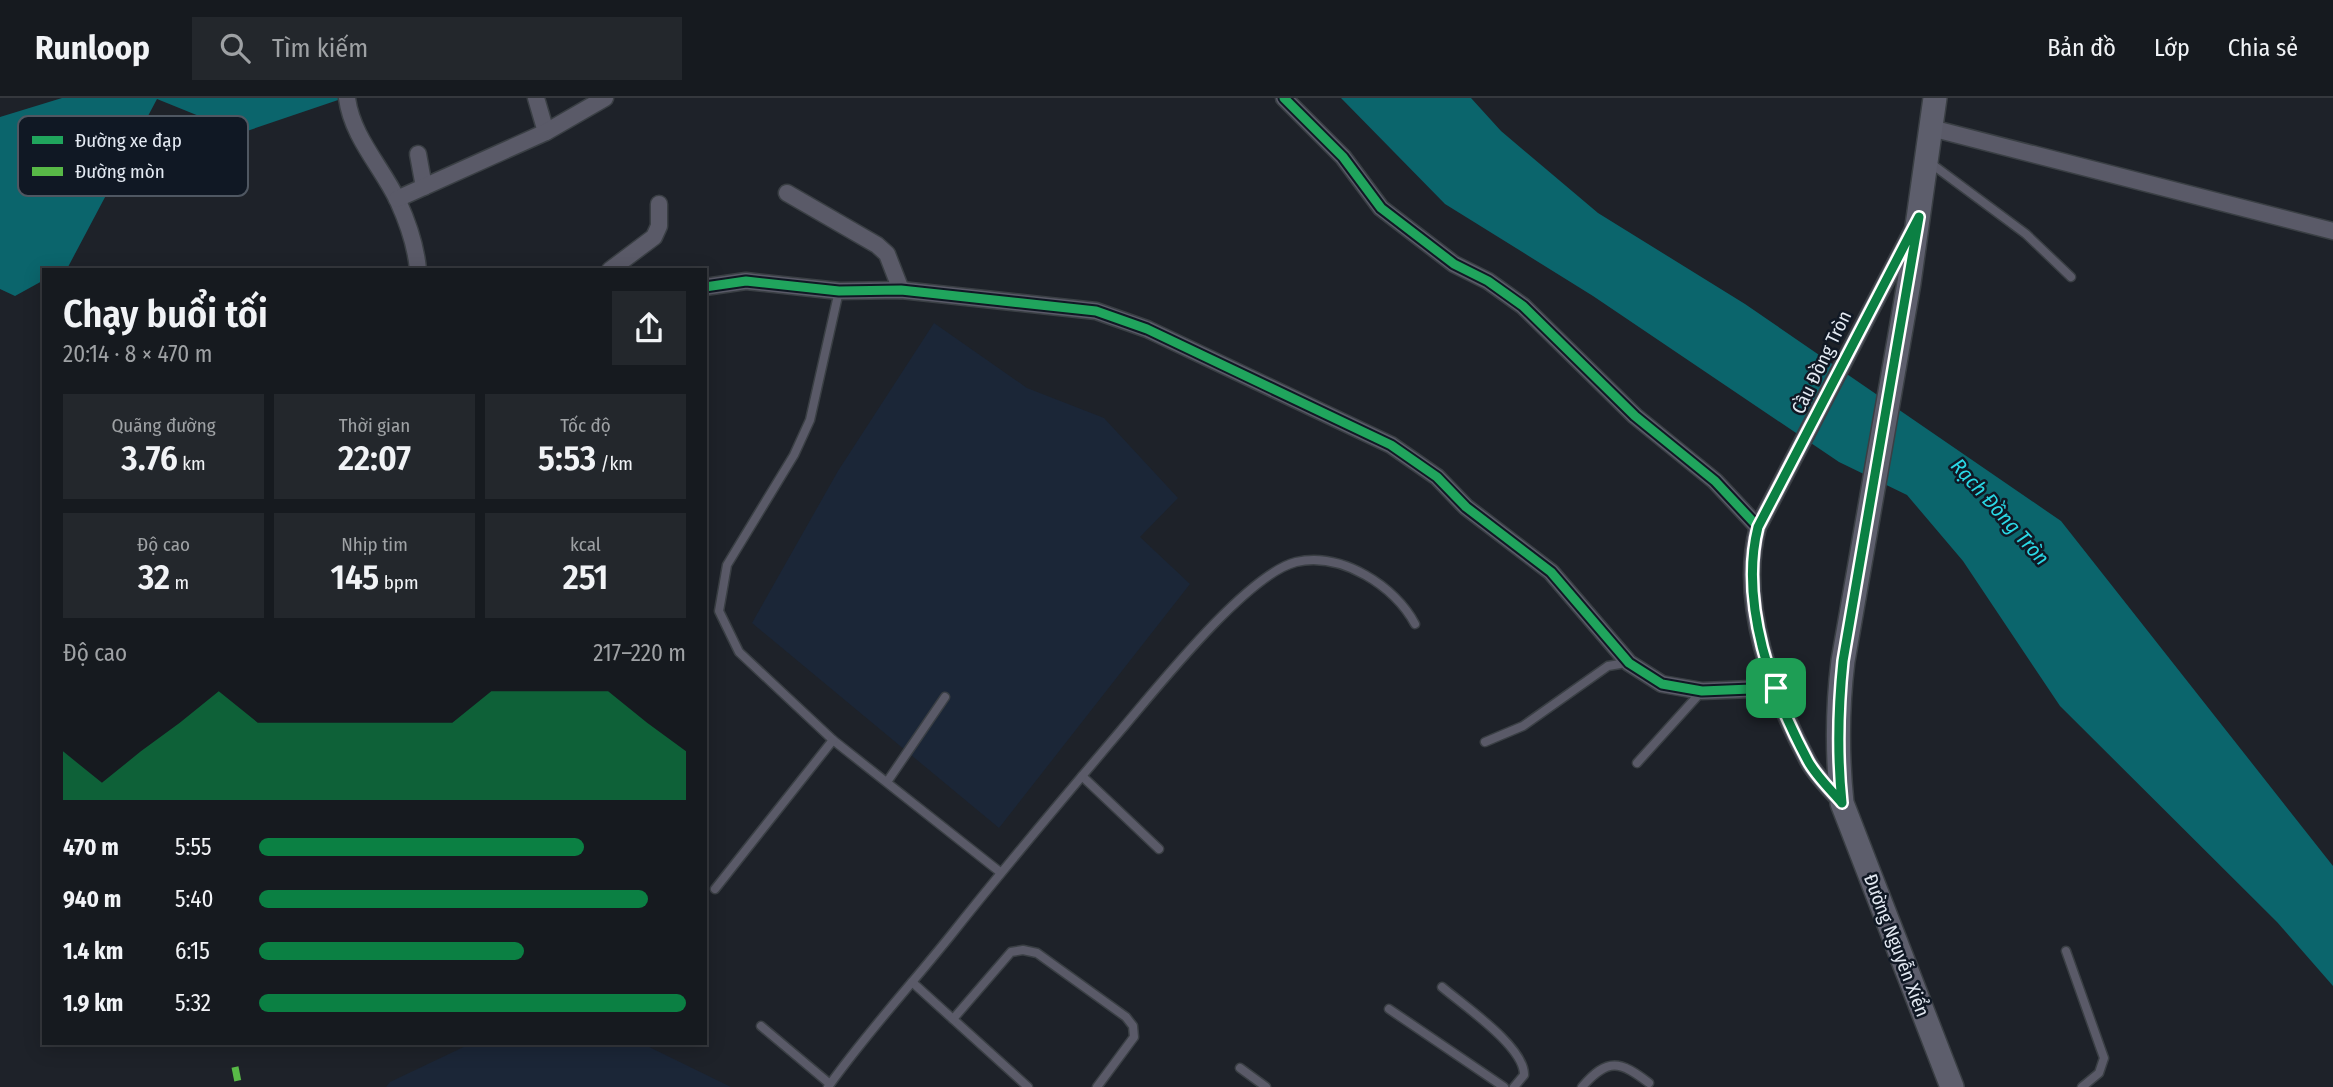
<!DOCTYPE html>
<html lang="vi">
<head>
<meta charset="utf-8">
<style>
  body { margin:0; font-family:"Fira Sans Condensed",sans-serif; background:#23272c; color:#f1f3f6; height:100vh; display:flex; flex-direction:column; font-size:26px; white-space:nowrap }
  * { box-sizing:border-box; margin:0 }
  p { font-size:23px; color:#9ea1a4 }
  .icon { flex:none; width:38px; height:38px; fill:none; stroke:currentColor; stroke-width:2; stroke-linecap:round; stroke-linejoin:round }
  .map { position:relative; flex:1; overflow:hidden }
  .panel { position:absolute; left:42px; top:170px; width:665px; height:777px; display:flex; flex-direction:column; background:#161a1f; border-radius:0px; box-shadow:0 4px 18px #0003,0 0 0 2px #35383d }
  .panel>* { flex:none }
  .pin { position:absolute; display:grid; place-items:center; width:60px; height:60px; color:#fff; margin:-30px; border-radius:14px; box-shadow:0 4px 10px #0006 }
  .round { display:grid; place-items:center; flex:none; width:74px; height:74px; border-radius:0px; background:#23272c }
  .headline { display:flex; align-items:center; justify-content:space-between; height:119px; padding:0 21px }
  h1 { font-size:38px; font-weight:600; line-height:52px }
  .figures { display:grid; grid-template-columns:repeat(3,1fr); gap:10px; height:119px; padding:7px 21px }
  .figures div { display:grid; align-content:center; border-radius:0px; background:#23272c; text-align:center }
  .figures b { font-size:35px; font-weight:600 }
  .figures small { font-size:19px; font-weight:400 }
  .figures p { font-size:19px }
  .chart { height:196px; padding:14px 21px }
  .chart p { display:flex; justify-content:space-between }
  .chart svg { width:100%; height:126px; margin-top:7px; fill:#0b8043; opacity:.7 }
  ul { padding:0 21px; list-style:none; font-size:23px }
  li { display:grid; grid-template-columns:112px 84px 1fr; align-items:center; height:52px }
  li i { height:18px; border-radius:9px; background:#0b8043 }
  header { display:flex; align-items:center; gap:42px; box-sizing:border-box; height:98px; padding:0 35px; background:#161a1f; border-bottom:2px solid #35383d }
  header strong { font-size:33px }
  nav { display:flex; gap:38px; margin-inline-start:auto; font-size:24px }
  .search { width:490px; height:63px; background:#23272c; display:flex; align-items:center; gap:18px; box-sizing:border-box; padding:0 24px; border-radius:0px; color:#9ea1a4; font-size:26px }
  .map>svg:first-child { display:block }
</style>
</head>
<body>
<header>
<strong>Runloop</strong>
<div class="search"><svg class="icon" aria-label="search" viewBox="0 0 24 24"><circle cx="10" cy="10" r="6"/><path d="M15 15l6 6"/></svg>Tìm kiếm</div>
<nav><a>Bản đồ</a><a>Lớp</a><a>Chia sẻ</a></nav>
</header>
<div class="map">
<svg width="2333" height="989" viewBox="0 0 2333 989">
  <rect width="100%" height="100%" fill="#1e2229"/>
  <g fill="#1b2637">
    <path d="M 934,225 L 1027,290 L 1104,320 L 1178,400 L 1140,439 L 1190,486 L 999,730 L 752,525 L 838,373 Z"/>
    <path d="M 472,945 L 641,945 L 731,989 L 386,989 L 390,984 Z"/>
  </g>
  <g fill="#0b656c">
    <path d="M 62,0 L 344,0 L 241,35 L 157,1 L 68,169 L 44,172 L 44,182 L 15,198 L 0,191 L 0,19 Z"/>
    <path d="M 1341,0 L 1471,0 L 1501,33 L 1598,115 L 1745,206 L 2061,423 L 2333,768 L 2333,888 L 2277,824 L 2060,608 L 1963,463 L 1907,397 L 1839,364 L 1593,198 L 1445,106 Z"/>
  </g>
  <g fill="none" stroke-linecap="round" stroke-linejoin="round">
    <g stroke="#3a3f44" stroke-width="11">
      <g id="service">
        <path d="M 1929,64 L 2026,136 L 2071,179"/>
        <path d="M 839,193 L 810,322 L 794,357 L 727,467 L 719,513 L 739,554 L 833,642 L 1000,774"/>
        <path d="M 1485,644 L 1523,628 L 1608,568 L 1626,565"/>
        <path d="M 1637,665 L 1702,593"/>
        <path d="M 1082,678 L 1159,751"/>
        <path d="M 887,684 L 945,599"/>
        <path d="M 715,791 L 833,642"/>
        <path d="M 2066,853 L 2104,960 L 2099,975 L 2082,989"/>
        <path d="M 912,884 L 1028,989"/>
        <path d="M 1442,889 C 1463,907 1525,949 1524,977 L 1514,989"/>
        <path d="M 1389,911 L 1504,989"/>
        <path d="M 953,921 L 1011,854 L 1023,852 L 1037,855 L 1126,919 L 1133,928 L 1134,939 L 1097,989"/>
        <path d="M 761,928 L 830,986"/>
        <path d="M 1240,970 L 1266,989"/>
        <path d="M 828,989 C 867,934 913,885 955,832 C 1009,764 1065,698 1121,632 C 1156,591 1247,476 1296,464 C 1342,454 1395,488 1415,526"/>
        <path d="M 1582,989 C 1608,959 1620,963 1649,985"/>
      </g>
    </g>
    <g stroke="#3a3f44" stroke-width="19">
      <g id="minor">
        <path d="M 347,0 C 352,39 382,69 398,103 C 408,125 416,148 418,172"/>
        <path d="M 536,0 L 546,34"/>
        <path d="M 1284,0 L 1343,59 L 1381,110 L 1454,166 L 1488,183 L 1523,208 L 1635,318 L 1715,383 L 1758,429"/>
        <path d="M 1931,30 L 2333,133"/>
        <path d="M 418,56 L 424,89"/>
        <path d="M 787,95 L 877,147 L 887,156 L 901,192"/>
        <path d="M 397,101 L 546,34 L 605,0"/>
        <path d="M 610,172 L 654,139 L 659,128 L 659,106"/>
        <path d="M 705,189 L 746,183 L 839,193 L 901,192 L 1096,213 L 1147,231 L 1391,347 L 1437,379 L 1466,409 L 1551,474 L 1629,565 L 1662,586 L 1702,593 L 1776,590"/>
        <path d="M 1842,705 C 1831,692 1816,678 1808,663 C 1772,596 1738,504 1758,429 L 1912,133"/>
      </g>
    </g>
    <g stroke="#3a3f44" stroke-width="26">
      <path id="secondary" d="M 1935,0 L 1909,185 L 1843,563 C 1837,611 1837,657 1842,705 L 1952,989"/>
    </g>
    <use href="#service" stroke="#5a5a68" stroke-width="8"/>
    <use href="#minor" stroke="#5a5a68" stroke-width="16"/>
    <use href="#secondary" stroke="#5d5e6c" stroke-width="23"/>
    <path stroke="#58b947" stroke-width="7" stroke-dasharray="14 7" stroke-linecap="butt" d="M 235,969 L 239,989"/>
    <g stroke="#101824" stroke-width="13">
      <g id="cycleway">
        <path d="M 1284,0 L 1343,59 L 1381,110 L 1454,166 L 1488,183 L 1523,208 L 1635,318 L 1715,383 L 1758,429"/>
        <path d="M 705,189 L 746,183 L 839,193 L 901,192 L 1096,213 L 1147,231 L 1391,347 L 1437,379 L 1466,409 L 1551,474 L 1629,565 L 1662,586 L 1702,593 L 1776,590"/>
        <path d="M 1842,705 C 1831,692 1816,678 1808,663 C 1772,596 1738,504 1758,429 L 1919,119"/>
      </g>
    </g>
    <use href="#cycleway" stroke="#20a55d" stroke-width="9"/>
  </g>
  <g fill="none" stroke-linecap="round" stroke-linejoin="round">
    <g stroke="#fff" stroke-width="14">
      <path id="route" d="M 1919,119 L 1843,563 C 1838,611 1837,657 1842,705 C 1831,692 1816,678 1808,663 C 1772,596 1739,505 1758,429 Z"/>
    </g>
    <use href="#route" stroke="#0b8043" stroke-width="9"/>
  </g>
  <g text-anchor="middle" stroke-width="5" stroke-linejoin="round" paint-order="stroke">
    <g font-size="19" fill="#e3e9f2" stroke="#101824">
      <text transform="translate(1821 264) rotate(-64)" y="7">Cầu Đồng Tròn</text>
      <text transform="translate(1897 847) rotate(69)" y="7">Đường Nguyễn Xiển</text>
    </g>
    <g font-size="21" font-style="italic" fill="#2ad8e5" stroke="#101824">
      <text transform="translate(2000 414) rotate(48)" y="7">Rạch Đồng Tròn</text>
    </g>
  </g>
  <rect x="18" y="18" width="230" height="80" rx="10" fill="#101824" stroke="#4f5762" stroke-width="2"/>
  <rect x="32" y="38" width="31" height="8" fill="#20a55d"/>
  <rect x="32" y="69" width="31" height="9" fill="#58b947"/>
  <g font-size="19" fill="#e3e9f2">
    <text x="75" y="49">Đường xe đạp</text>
    <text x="75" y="80">Đường mòn</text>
  </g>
</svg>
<div class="pin" style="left:1776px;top:590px;background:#1e9e55"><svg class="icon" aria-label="arrive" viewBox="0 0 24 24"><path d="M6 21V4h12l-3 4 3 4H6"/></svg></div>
<section class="panel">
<div class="headline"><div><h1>Chạy buổi tối</h1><p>20:14 · 8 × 470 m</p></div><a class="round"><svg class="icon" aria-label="share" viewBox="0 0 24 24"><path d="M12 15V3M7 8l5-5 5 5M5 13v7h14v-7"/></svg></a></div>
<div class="figures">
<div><p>Quãng đường</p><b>3.76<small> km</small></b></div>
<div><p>Thời gian</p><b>22:07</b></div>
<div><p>Tốc độ</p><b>5:53<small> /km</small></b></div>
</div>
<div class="figures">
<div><p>Độ cao</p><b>32<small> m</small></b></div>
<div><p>Nhịp tim</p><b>145<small> bpm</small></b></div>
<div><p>kcal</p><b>251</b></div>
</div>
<div class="chart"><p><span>Độ cao</span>217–220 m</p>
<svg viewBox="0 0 160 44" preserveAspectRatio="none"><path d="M0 44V27L10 38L20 27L30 17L40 6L50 17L60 17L70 17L80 17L90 17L100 17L110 6L120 6L130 6L140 6L150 17L160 27V44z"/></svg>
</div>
<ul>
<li><b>470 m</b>5:55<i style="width:76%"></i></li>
<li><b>940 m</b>5:40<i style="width:91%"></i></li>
<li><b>1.4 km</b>6:15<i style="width:62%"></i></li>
<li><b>1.9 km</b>5:32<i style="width:100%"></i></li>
</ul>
</section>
</div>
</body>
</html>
